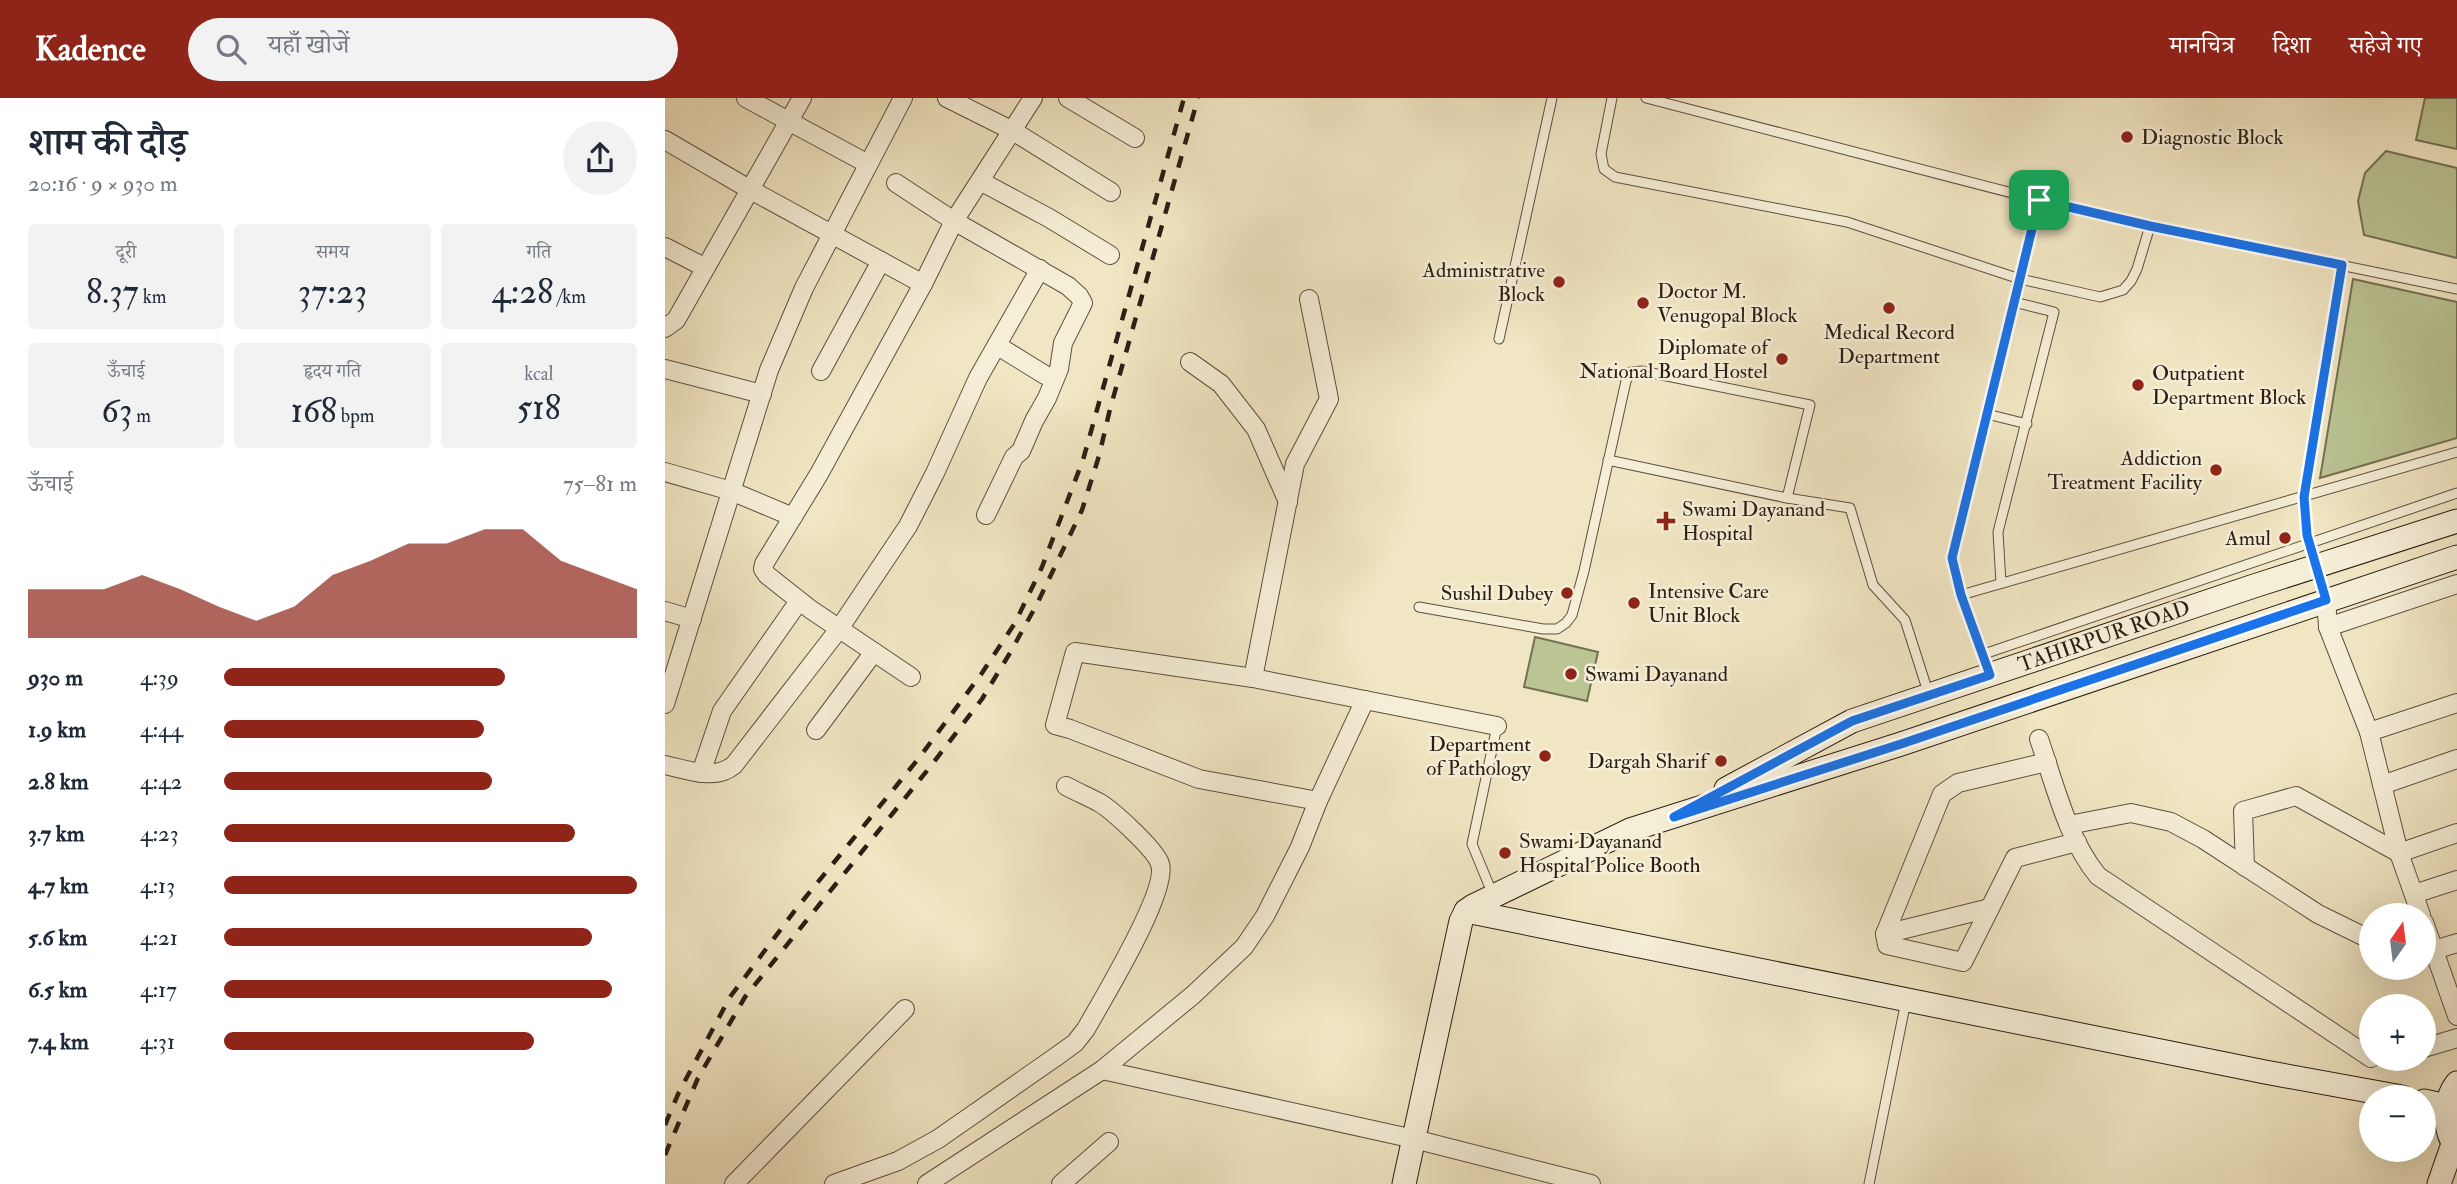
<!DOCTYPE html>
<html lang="hi">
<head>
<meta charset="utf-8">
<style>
  body { margin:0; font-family:"IM FELL Double Pica","Noto Serif Devanagari",serif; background:#f2f2f3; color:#1f2937; height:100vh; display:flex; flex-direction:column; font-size:26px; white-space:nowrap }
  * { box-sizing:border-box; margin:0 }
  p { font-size:23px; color:#747a83 }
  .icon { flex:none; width:38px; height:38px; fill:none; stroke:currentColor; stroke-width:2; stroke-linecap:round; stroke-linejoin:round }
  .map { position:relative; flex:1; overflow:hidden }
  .details { display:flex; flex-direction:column; background:#fff; width:665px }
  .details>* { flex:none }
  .needle { width:46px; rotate:14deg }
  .buttons { position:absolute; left:1694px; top:805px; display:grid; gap:14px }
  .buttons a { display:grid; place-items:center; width:77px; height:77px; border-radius:50%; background:#fff; box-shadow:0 7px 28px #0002; font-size:35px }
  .pin { position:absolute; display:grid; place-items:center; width:60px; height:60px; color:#fff; margin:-30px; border-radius:14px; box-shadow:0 4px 10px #0006 }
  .round { display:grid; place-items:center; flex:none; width:74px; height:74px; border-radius:37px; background:#f2f2f3 }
  .overview { display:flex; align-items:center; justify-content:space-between; height:119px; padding:0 28px }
  h1 { font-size:38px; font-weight:600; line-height:52px }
  .stats { display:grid; grid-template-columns:repeat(3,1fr); gap:10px; height:119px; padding:7px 28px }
  .stats div { display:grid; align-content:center; border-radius:7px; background:#f2f2f3; text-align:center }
  .stats b { font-size:35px; font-weight:600 }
  .stats small { font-size:19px; font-weight:400 }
  .stats p { font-size:19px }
  .chart { height:196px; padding:14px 28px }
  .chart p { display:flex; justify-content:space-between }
  .chart svg { width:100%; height:126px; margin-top:7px; fill:#8f2418; opacity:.7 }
  ul { padding:0 28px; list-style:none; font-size:23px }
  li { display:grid; grid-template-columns:112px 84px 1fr; align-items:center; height:52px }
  li i { height:18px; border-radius:9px; background:#8f2418 }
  header { display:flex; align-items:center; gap:42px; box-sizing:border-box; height:98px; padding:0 35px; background:#8f2418; color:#fff }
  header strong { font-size:33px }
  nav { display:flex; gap:38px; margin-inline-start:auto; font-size:24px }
  .search { width:490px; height:63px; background:#f2f2f3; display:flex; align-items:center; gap:18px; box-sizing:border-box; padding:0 24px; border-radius:38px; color:#747a83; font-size:26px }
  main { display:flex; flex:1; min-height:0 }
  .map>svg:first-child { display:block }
</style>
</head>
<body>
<header>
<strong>Kadence</strong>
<div class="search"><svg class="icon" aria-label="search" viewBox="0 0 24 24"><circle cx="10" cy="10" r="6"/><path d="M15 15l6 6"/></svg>यहाँ खोजें</div>
<nav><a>मानचित्र</a><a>दिशा</a><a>सहेजे गए</a></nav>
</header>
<main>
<section class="details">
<div class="overview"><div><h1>शाम की दौड़</h1><p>20:16 · 9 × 930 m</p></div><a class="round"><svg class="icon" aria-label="share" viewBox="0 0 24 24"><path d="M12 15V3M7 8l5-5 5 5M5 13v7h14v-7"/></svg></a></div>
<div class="stats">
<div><p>दूरी</p><b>8.37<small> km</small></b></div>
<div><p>समय</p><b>37:23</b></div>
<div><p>गति</p><b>4:28<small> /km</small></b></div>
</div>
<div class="stats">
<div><p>ऊँचाई</p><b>63<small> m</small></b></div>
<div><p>हृदय गति</p><b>168<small> bpm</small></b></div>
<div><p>kcal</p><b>518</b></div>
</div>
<div class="chart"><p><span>ऊँचाई</span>75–81 m</p>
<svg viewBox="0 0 160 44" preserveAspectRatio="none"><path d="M0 44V27L10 27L20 27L30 22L40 27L50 33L60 38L70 33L80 22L90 17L100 11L110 11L120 6L130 6L140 17L150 22L160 27V44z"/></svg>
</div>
<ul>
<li><b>930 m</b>4:39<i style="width:68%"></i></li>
<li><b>1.9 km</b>4:44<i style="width:63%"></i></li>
<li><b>2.8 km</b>4:42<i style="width:65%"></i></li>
<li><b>3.7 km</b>4:23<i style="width:85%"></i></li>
<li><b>4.7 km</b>4:13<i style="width:100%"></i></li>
<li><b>5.6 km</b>4:21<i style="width:89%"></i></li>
<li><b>6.5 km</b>4:17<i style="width:94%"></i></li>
<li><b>7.4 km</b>4:31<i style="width:75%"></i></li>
</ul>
</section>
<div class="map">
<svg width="1792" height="1086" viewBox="0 0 1792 1086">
  <rect width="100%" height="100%" fill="#f1e6c3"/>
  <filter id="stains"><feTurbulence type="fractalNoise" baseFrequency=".00286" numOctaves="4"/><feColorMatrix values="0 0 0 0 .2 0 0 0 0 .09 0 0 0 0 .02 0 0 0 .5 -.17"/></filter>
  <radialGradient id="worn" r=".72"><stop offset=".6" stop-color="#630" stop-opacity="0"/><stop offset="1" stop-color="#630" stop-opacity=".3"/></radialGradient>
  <g fill="#bbc493" stroke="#737154" stroke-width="2">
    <path d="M 1760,0 L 1792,0 L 1792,51 L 1751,42 Z"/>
    <path d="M 1721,53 L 1792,70 L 1792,160 L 1699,137 L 1693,103 L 1700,75 Z"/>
    <path d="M 1688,181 L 1792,204 L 1792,340 L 1655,380 Z"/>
    <path d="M 870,539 L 933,554 L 922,603 L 859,589 Z"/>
  </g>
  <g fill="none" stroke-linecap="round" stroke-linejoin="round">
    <g stroke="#5c5040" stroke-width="11">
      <g id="lane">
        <path d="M 947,0 L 936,56 L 939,71 L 950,79 L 1182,124 L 1355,181 L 1435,199 L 1458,192 L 1466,183 L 1472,171 L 1485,128"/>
        <path d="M 981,0 L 1374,102"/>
        <path d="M 834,241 L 887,0"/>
        <path d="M 1322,316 L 1362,326"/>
        <path d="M 943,362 L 1122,400 L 1185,410 L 1208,487 L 1240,522 L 1264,597"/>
        <path d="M 1649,466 L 1642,437 L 1639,399 L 1677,167"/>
        <path d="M 1336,485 L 1333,434 L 1389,214 L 1349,204"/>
        <path d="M 1296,497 L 1792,354"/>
        <path d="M 754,509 L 878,531 L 892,531 L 901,525 L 907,517 L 919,473 L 961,283 L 966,274 L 977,273 L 1145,307 L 1122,400"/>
        <path d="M 1319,556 L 1792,395"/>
        <path d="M 1325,575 L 1296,497 L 1287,460 L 1374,102 L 1485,128 L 1792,191"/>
        <path d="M 828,797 L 807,746 L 832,628"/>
        <path d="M 1204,1086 L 1241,903"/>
      </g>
    </g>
    <g stroke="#5c5040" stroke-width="20">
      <g id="street">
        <path d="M 81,0 L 203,66"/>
        <path d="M 282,0 L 348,33 L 446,94"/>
        <path d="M 403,0 L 470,40"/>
        <path d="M 0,42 L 84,91 L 258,186"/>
        <path d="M 315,83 L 384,120 L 445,157"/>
        <path d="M 231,85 L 289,123 L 403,188 L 414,198 L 418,205 L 398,245 L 394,271 L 382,300 L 369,323 L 356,353 L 349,359 L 321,417"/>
        <path d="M 0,149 L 39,169"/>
        <path d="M 644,201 L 664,301 L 630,366 L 588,580 L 832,628"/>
        <path d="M 0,230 L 11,222 L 137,0"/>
        <path d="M 333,248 L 380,277"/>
        <path d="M 525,264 L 556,286 L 591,331 L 623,404"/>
        <path d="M 0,271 L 97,296"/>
        <path d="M 156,273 L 216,163"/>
        <path d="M 0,374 L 66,393 L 128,419"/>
        <path d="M 1661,502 L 1663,529 L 1704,634 L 1734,755 L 1756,817"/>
        <path d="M 0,513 L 27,521"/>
        <path d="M 1663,529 L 1792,486"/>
        <path d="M 246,579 L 145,511 L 102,477 L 98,471 L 99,466 L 154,376 L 258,186 L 289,123 L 368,0"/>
        <path d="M 588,580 L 410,554 L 390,627 L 405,631 L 534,681 L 653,703"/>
        <path d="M 0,606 L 104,272 L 139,190 L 238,0"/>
        <path d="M 151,632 L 209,554"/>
        <path d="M 1704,634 L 1792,605"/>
        <path d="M 1374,641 C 1390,687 1402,740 1433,778 L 1706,960"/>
        <path d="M 1382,664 L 1293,685 L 1277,696 L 1220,836 L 1222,847 L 1298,864 L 1350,760 L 1412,744"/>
        <path d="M 0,667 C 23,672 50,683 69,667 L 174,531 L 243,428 L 270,375 L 313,280 L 375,171"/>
        <path d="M 36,675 L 57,613 L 134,503"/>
        <path d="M 1717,687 L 1792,661"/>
        <path d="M 1404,727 L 1466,715 L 1506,724 L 1538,741 L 1653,816 L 1706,842"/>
        <path d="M 1580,769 L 1578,713 L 1631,698 L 1734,755 L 1792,735"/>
        <path d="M 1749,796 L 1792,782"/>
        <path d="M 1759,824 L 1792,918"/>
        <path d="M 1220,836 L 1325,810"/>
        <path d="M 1769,852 L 1792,845"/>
        <path d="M 1759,950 L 1792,940"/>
        <path d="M 437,972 L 749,1041 L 926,1086"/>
        <path d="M 69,1086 L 240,911"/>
        <path d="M 169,1086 L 233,1063 L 273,1041 L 392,958 L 410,945 L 421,931 C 437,902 504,793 495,766 C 491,752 448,713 435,705 C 424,699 412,694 401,688"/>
        <path d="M 262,1086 L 437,972 L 528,897 L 579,849 L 600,818 L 635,749 L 653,703 L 700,602"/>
        <path d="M 396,1086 L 444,1044"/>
      </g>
    </g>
    <g stroke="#2b1e14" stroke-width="25">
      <g id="secondary">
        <path d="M 1061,691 L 1187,623 L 1589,488 L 1792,423"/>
        <path d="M 801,813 L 1600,974 L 1737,999"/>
        <path d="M 1792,985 C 1778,1003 1778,1032 1792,1051"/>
        <path d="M 1759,1003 L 1782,1008"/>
        <path d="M 739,1086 L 796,823 L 801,813 L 808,808 L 965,732 L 1236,646 L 1792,459"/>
        <path d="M 1774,1086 L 1788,1046"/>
      </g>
    </g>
    <use href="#lane" stroke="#f6efd8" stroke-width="9"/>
    <use href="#street" stroke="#f6efd8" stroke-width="18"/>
    <use href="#secondary" stroke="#f6efd8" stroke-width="23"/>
    <g stroke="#2b1e14" stroke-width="4.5" stroke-dasharray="12 12" stroke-linecap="butt">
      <path d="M 0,1027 L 14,994 L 65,899 L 131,811 L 254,660 L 317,575 L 350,525 L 377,469 L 418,362 L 519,0"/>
      <path d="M 0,1057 L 33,980 L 80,899 L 265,669 L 317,601 L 345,555 L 372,506 L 417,412 L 434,358 L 445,311 L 533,0"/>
    </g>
  </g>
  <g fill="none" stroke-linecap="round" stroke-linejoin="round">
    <g stroke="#fff" stroke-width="14">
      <path id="route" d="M 1374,102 L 1485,128 L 1677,167 L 1639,399 L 1642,437 L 1661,502 L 1236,646 L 1009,719 L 1187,623 L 1325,577 L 1296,497 L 1287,460 Z"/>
    </g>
    <use href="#route" stroke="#1a73e8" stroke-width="9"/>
  </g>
  <g fill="#8f2418" stroke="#f6efd8" stroke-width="2.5">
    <circle cx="1462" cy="39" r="7"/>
    <circle cx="894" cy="184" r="7"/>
    <circle cx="978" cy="205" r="7"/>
    <circle cx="1224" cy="210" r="7"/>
    <circle cx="1117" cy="261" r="7"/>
    <circle cx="1473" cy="287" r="7"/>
    <circle cx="1551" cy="372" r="7"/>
    <path d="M997.5 412.5h7v7h7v7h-7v7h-7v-7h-7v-7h7z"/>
    <circle cx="1620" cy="440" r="7"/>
    <circle cx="902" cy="495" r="7"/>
    <circle cx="969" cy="505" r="7"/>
    <circle cx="906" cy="576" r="7"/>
    <circle cx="880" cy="658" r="7"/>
    <circle cx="1056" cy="663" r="7"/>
    <circle cx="840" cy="755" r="7"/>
  </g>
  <g text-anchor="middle" stroke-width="5" stroke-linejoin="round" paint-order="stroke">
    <g font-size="21" fill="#2b1e14" stroke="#f6efd8" text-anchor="start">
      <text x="1476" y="46">Diagnostic Block</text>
      <text x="880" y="179" text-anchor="end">Administrative<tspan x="880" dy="24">Block</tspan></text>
      <text x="992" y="200">Doctor M.<tspan x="992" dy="24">Venugopal Block</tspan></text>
      <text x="1224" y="241" text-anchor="middle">Medical Record<tspan x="1224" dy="24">Department</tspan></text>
      <text x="1103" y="256" text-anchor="end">Diplomate of<tspan x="1103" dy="24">National Board Hostel</tspan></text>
      <text x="1487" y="282">Outpatient<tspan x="1487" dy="24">Department Block</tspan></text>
      <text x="1537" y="367" text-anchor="end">Addiction<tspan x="1537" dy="24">Treatment Facility</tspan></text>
      <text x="1017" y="418">Swami Dayanand<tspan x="1017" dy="24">Hospital</tspan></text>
      <text x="1606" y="447" text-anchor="end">Amul</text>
      <text x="983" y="500">Intensive Care<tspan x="983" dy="24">Unit Block</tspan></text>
      <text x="888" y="502" text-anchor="end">Sushil Dubey</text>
      <text x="920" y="583">Swami Dayanand</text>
      <text x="866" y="653" text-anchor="end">Department<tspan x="866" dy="24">of Pathology</tspan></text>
      <text x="1042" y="670" text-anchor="end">Dargah Sharif</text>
      <text x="854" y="750">Swami Dayanand<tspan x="854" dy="24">Hospital Police Booth</tspan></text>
    </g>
    <g font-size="21" fill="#2b1e14" stroke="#f6efd8">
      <text transform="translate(1439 538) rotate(-19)" y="7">TAHIRPUR ROAD</text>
    </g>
  </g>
  <rect width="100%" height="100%" filter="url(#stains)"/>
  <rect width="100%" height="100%" fill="url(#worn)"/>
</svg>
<div class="buttons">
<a><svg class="needle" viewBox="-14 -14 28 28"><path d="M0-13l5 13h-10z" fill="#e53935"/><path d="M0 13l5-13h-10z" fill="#747a83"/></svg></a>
<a>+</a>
<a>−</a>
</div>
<div class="pin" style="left:1374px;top:102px;background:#1e9e55"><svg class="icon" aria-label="arrive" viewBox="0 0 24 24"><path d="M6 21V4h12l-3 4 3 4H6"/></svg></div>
</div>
</main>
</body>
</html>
